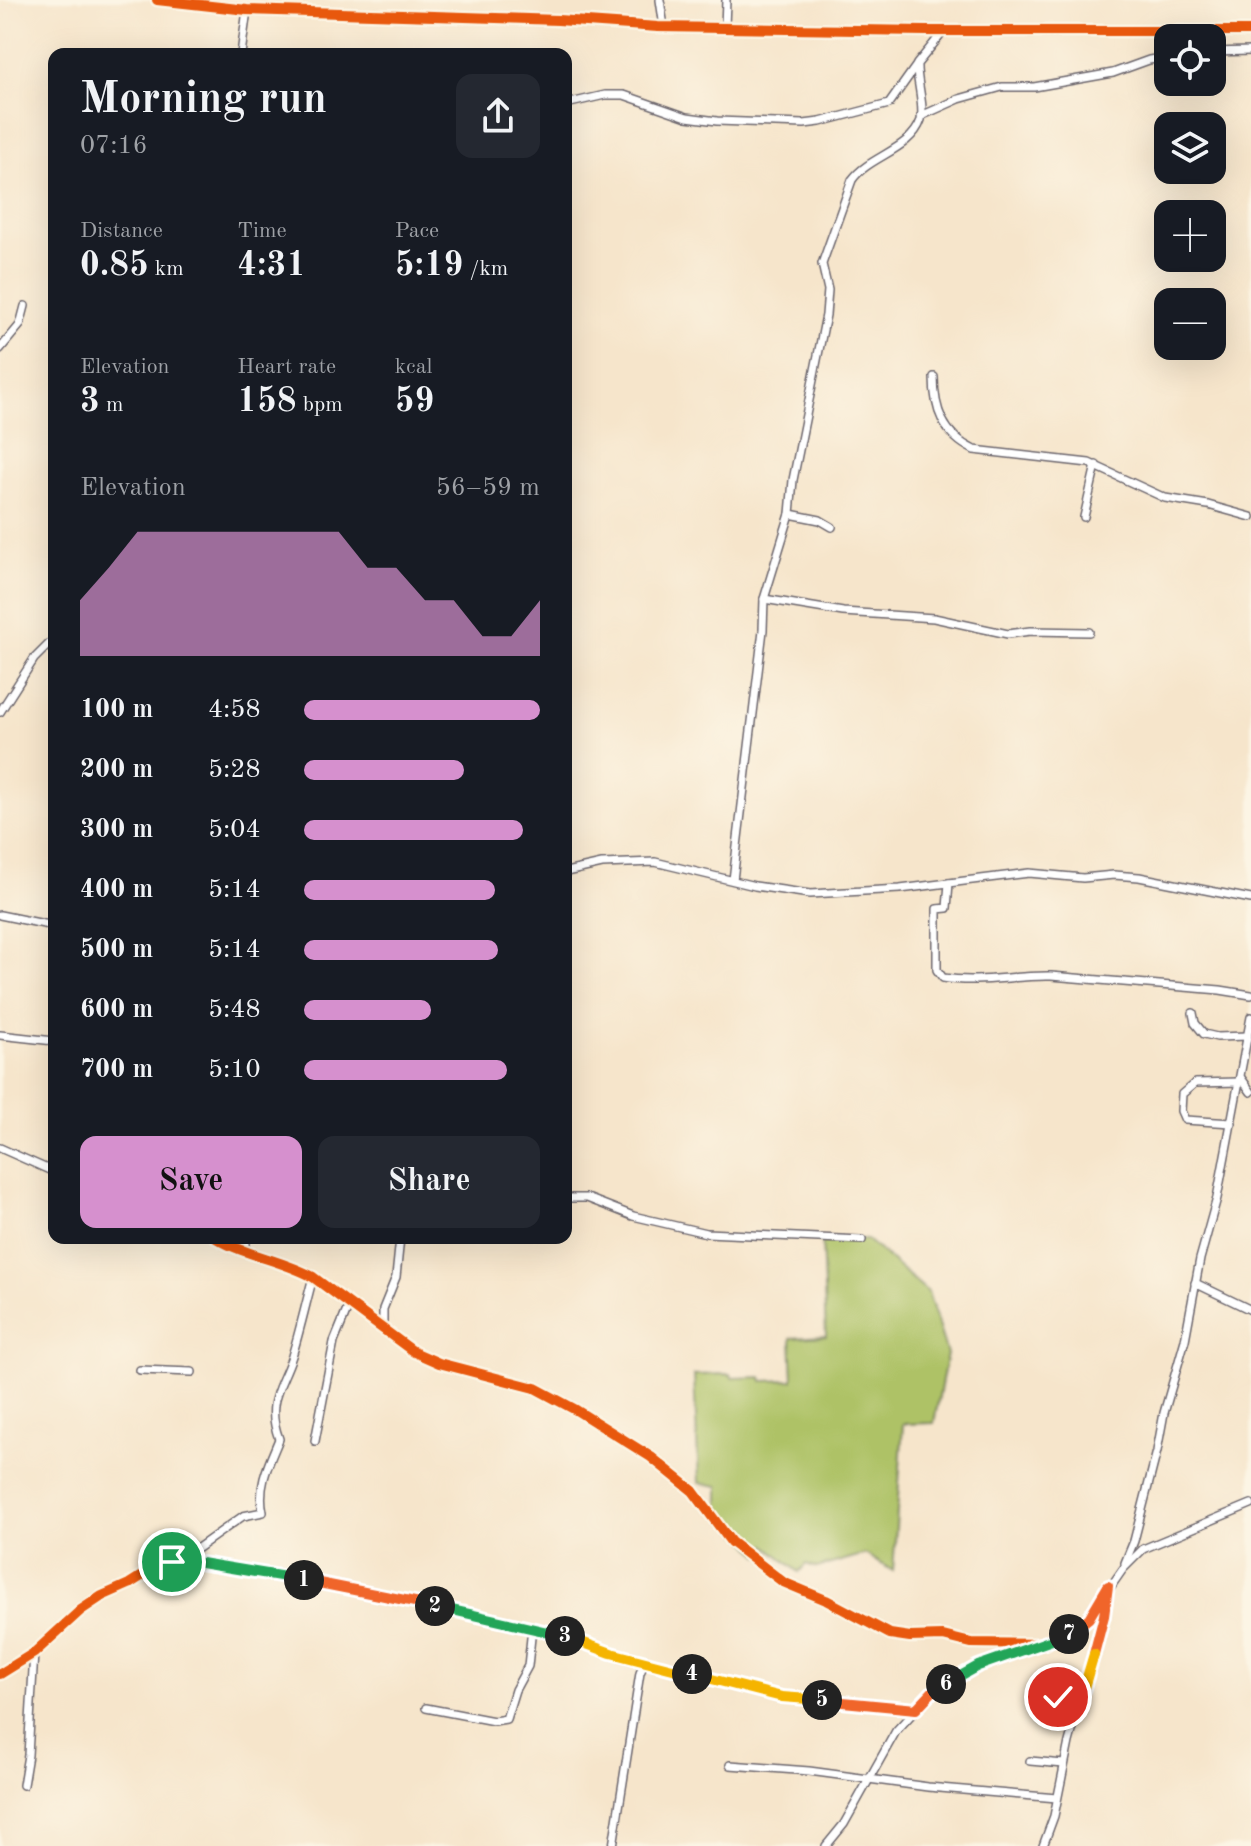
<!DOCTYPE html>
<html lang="en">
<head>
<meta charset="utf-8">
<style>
  body { margin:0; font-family:"Old Standard TT",serif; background:#242831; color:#f1f3f6; height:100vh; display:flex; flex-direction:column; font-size:30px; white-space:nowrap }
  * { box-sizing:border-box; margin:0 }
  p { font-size:26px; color:#9ea1a6 }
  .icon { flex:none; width:44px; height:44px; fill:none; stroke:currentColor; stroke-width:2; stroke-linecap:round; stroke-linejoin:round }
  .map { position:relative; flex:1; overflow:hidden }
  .panel { position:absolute; left:48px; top:48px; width:524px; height:1196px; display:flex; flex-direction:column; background:#171b24; border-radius:16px; box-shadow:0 8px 32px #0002 }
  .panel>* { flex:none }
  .tools { position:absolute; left:1154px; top:24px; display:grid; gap:16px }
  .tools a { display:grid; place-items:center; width:72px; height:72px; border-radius:16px; background:#171b24; box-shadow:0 8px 32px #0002; font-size:40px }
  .pin { position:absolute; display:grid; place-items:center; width:68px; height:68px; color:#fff; margin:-34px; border:4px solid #fff; border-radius:50%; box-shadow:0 2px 8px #0007 }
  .km { position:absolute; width:40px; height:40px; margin:-20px; border-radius:50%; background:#222; color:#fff; font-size:22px; line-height:40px; text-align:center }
  .round { display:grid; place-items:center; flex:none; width:84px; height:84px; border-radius:16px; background:#242831 }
  .overview { display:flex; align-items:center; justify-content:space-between; height:136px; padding:0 32px }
  h1 { font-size:44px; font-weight:600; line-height:60px }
  .stats { display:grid; grid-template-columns:repeat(3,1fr); gap:12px; height:136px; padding:8px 32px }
  .stats div { display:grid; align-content:center }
  .stats b { font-size:34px; font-weight:600 }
  .stats small { font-size:22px; font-weight:400 }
  .stats p { font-size:22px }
  .chart { height:224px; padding:16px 32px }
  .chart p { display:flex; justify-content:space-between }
  .chart svg { width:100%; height:144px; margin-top:8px; fill:#d690ce; opacity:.7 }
  .action { display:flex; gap:16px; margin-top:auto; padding:16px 32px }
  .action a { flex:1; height:92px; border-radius:16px; background:#d690ce; color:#111; font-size:32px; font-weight:600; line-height:92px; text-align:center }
  .action a+a { background:#242831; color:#f1f3f6 }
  ul { padding:0 32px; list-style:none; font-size:26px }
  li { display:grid; grid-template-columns:128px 96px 1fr; align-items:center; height:60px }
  li i { height:20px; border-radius:10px; background:#d690ce }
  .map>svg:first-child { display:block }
</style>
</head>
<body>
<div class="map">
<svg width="1251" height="1846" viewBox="0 0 1251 1846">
  <rect width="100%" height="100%" fill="#fcf5e5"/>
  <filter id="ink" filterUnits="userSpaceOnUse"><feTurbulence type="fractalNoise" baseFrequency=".0125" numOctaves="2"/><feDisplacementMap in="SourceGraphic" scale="16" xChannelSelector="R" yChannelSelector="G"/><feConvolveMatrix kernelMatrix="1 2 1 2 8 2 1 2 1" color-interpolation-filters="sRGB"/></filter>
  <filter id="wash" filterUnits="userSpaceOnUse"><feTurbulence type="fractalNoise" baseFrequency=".006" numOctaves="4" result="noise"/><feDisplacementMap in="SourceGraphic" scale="32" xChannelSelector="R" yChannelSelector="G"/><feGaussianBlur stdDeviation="1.8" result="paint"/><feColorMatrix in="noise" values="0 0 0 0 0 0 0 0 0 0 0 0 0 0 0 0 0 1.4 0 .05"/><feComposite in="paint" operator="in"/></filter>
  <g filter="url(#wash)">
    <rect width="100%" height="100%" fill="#f6e5cb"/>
    <path fill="#aec266" stroke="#687250" stroke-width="2" d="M 822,1240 L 867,1240 L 928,1292 L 947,1354 L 934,1423 L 903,1424 L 893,1571 L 865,1554 L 817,1568 L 806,1564 L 799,1572 L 766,1545 L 760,1556 L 719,1513 L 719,1486 L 699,1483 L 694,1375 L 731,1374 L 732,1378 L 762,1377 L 763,1381 L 793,1380 L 791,1338 L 826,1336 Z"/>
  </g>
  <g filter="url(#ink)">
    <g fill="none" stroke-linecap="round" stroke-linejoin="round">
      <g stroke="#6c666d" stroke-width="10">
        <g id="minor">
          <path d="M 660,0 L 664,27"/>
          <path d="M 725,27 L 726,0"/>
          <path d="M 1212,52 L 1251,51"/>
          <path d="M 241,54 L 247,10"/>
          <path d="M 566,104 L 605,95 L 624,95 L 687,117 L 717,121 L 804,124 L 820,122 L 889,104 L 916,66"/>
          <path d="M 921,116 L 959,99 L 1002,87 L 1034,87 L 1113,73 L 1149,60 L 1168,57"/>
          <path d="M 0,349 L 20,325 L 25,306"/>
          <path d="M 934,377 C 934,409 943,435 974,450 L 1089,463 L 1165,498 L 1208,505 L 1251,517"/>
          <path d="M 790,514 L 793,480 L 826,315 L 828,290 L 822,264 L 852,180 C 869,156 911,150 921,120 C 925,106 916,80 917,64 L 944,31"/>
          <path d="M 1084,517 L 1096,465"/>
          <path d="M 764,599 L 843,612 L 934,618 L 1008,634 L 1030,631 L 1089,632"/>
          <path d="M 0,712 L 34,659 L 54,639"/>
          <path d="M 566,872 L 602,864 L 655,862 L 755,886 L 810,894 L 900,889 L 1029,873 L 1083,878 L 1114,875 L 1139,877 L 1251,899"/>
          <path d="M 733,880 L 763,630 L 764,599 L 790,514 L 820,520 L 832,527"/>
          <path d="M 949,883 L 947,908 L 937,909 L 937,970 L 943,978 C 979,984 1015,975 1051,976 L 1220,990 L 1251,995"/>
          <path d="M 0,915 L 54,926"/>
          <path d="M 1193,1013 L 1195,1023 L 1204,1034 L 1217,1037 L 1248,1036"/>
          <path d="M 0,1035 L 54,1041"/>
          <path d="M 1241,1078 L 1251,1092"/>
          <path d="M 1232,1123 L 1185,1120 L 1181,1111 L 1182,1094 L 1195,1083 L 1240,1082"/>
          <path d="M 0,1148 L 54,1172"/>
          <path d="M 566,1198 L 587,1198 L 633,1216 L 706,1233 L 862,1240"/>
          <path d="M 216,1238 C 246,1256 282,1260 313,1277 L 414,1352 L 439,1363 L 535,1388 L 576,1410 L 651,1457 L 693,1491 L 731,1542 L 783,1582 L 826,1600 L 890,1634 L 910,1637 L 943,1636 L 971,1643 L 1046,1644"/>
          <path d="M 246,1238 L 246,1253"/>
          <path d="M 1195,1283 L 1251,1310"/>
          <path d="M 383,1330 L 383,1309 L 396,1277 L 400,1238"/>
          <path d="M 140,1370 L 192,1372"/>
          <path d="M 315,1441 L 334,1342 L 349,1305"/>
          <path d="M 178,1559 L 188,1555 L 243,1516 L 263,1512 C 257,1486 269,1463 279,1439 C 265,1401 281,1389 292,1356 C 300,1330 306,1303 313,1277"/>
          <path d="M 1125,1563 L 1134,1541 L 1157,1451 L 1164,1413 L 1185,1340 L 1200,1259 L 1217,1198 L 1251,1017"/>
          <path d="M 0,1674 L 34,1653 L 81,1610 L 102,1596 L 129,1584 L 162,1563 L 182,1561 L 313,1581 L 532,1628 L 580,1641 L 611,1653 L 782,1697 L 916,1709"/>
          <path d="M 1050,1697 L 1080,1701"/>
          <path d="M 426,1708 L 494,1721 L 506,1719 L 515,1690 L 528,1666 L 532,1628"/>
          <path d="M 1030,1761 L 1064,1764"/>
          <path d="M 730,1765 L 809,1771 L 928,1787 L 1057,1798"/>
          <path d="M 23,1785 L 28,1755 L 34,1653"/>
          <path d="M 613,1846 L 640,1673 L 645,1662"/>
          <path d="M 826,1846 L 844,1824 L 896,1731 L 933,1691 L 978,1666 L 1073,1632 L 1089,1618 L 1123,1569 L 1143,1549 L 1251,1504"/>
          <path d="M 1043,1846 L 1054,1816 L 1069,1742 L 1104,1616 L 1108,1589"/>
        </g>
      </g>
      <g stroke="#6c666d" stroke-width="12">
        <path id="tertiary" d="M 157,0 L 247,10 L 558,20 L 658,27 L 926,31 L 1251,31"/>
      </g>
      <use href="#minor" stroke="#fff" stroke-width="7"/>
      <use href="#tertiary" stroke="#fff" stroke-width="9"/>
      <g stroke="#fcf5e5" stroke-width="15">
        <g id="cycleway">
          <path d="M 157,0 L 247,10 L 558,20 L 658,27 L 926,31 L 1251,31"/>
          <path d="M 216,1238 C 246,1256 282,1260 313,1277 L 414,1352 L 439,1363 L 535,1388 L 576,1410 L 651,1457 L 693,1491 L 731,1542 L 783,1582 L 826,1600 L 890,1634 L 910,1637 L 943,1636 L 971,1643 L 1046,1644"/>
          <path d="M 0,1674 L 34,1653 L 81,1610 L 102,1596 L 129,1584 L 162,1563 L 182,1561 L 313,1581 L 532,1628 L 580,1641 L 611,1653 L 782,1697 L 916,1709"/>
        </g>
      </g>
      <use href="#cycleway" stroke="#e8590c" stroke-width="10"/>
    </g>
  </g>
  <g fill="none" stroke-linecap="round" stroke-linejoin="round" filter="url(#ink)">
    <g stroke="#fff" stroke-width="16">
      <path id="split-1" d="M 172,1562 L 195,1562 L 304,1580"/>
    </g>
    <g stroke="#fff" stroke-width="16">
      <path id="split-2" d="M 304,1580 L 435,1606"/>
    </g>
    <g stroke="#fff" stroke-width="16">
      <path id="split-3" d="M 435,1606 L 565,1636"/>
    </g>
    <g stroke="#fff" stroke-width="16">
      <path id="split-4" d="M 565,1636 L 611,1653 L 692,1674"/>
    </g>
    <g stroke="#fff" stroke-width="16">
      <path id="split-5" d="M 692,1674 L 782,1697 L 822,1700"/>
    </g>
    <g stroke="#fff" stroke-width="16">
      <path id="split-6" d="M 822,1700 L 916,1709 L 933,1691 L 946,1684"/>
    </g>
    <g stroke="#fff" stroke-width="16">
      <path id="split-7" d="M 946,1684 L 978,1666 L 1069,1634"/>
    </g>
    <g stroke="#fff" stroke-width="16">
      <path id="split-8" d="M 1069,1634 L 1089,1618 L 1108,1586 L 1104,1616 L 1094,1654"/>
    </g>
    <g stroke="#fff" stroke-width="16">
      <path id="split-9" d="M 1058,1697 L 1080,1701 L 1094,1654"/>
    </g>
    <use href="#split-1" stroke="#22a559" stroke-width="10"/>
    <use href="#split-2" stroke="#f0652b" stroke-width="10"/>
    <use href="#split-3" stroke="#22a559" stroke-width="10"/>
    <use href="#split-4" stroke="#f5b400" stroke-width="10"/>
    <use href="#split-5" stroke="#f5b400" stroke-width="10"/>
    <use href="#split-6" stroke="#f0652b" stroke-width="10"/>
    <use href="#split-7" stroke="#22a559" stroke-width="10"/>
    <use href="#split-8" stroke="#f0652b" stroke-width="10"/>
    <use href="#split-9" stroke="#f5b400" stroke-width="10"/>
  </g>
</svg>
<div class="tools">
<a><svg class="icon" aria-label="locate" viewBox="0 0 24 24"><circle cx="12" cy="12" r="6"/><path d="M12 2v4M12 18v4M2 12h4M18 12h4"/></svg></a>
<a><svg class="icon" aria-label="layers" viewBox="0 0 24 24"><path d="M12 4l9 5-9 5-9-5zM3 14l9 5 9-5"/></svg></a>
<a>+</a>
<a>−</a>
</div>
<div class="pin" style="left:172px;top:1562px;background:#1e9e55"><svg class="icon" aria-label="arrive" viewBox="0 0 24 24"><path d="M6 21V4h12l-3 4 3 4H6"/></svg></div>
<div class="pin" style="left:1058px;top:1697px;background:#d93025"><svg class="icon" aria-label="check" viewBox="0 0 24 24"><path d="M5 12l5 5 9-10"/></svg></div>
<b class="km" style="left:304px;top:1580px">1</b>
<b class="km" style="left:435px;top:1606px">2</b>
<b class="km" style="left:565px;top:1636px">3</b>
<b class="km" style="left:692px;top:1674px">4</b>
<b class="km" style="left:822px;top:1700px">5</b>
<b class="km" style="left:946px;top:1684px">6</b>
<b class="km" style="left:1069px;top:1634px">7</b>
<section class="panel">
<div class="overview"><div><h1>Morning run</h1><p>07:16</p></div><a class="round"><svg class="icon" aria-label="share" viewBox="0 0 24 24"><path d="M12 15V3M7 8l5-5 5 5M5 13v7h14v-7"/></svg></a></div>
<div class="stats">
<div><p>Distance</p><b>0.85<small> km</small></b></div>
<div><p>Time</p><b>4:31</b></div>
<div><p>Pace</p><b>5:19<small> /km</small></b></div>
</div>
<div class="stats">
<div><p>Elevation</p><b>3<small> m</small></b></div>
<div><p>Heart rate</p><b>158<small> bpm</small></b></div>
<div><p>kcal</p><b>59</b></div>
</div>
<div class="chart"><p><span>Elevation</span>56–59 m</p>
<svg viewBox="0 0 160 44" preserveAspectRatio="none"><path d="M0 44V27L10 17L20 6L30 6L40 6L50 6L60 6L70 6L80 6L90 6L100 17L110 17L120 27L130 27L140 38L150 38L160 27V44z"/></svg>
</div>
<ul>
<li><b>100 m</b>4:58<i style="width:100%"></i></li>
<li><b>200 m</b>5:28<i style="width:68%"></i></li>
<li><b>300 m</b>5:04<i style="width:93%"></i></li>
<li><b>400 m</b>5:14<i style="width:81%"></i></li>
<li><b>500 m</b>5:14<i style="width:82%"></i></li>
<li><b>600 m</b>5:48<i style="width:54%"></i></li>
<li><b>700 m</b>5:10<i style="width:86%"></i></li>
</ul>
<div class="action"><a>Save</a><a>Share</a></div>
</section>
</div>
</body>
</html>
